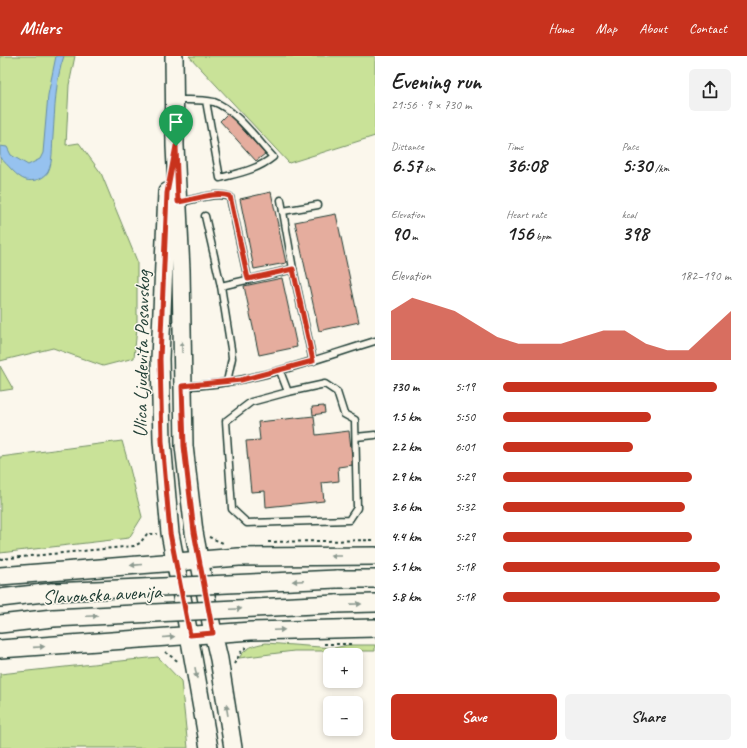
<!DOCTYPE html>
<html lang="en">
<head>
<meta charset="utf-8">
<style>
  body { margin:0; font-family:Caveat,sans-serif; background:#f2f2f2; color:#222; height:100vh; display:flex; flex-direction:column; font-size:15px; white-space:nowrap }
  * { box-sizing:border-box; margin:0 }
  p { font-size:13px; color:#767676 }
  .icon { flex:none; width:22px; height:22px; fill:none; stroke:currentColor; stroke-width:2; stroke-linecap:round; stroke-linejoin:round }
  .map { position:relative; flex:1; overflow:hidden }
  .panel { display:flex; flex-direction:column; background:#fff; width:372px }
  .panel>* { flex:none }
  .buttons { position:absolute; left:323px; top:592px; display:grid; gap:8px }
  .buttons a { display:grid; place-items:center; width:40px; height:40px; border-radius:6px; background:#fff; box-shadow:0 2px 6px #0003; font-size:20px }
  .pin { position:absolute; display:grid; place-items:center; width:34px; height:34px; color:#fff; margin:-41px -17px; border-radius:50% 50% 50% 0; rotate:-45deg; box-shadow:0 0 4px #0007 }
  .pin .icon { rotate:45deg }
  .round { display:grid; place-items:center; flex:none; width:42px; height:42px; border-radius:6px; background:#f2f2f2 }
  .head { display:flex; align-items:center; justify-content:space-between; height:68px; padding:0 16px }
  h1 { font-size:22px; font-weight:700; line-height:30px }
  .figures { display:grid; grid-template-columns:repeat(3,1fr); gap:6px; height:68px; padding:4px 16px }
  .figures div { display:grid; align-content:center }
  .figures b { font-size:20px; font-weight:700 }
  .figures small { font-size:11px; font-weight:400 }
  .figures p { font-size:11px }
  .chart { height:112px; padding:8px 16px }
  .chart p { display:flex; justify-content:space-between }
  .chart svg { width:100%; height:72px; margin-top:4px; fill:#c8321e; opacity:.7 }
  .action { display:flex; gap:8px; margin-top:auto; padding:8px 16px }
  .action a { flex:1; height:46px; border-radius:6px; background:#c8321e; color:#fff; font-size:16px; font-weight:700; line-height:46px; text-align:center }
  .action a+a { background:#f2f2f2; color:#222 }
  ul { padding:0 16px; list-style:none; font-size:13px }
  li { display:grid; grid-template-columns:64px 48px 1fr; align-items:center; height:30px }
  li i { height:10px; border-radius:5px; background:#c8321e }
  header { display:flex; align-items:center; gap:24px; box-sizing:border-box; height:56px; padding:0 20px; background:#c8321e; color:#fff }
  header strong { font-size:19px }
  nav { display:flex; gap:22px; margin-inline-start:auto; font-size:14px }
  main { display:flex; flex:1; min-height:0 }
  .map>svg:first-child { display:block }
</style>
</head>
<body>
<header>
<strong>Milers</strong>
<nav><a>Home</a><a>Map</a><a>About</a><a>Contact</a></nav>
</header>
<main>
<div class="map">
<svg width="375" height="692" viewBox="0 0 375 692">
  <rect width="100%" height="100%" fill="#fbf7ec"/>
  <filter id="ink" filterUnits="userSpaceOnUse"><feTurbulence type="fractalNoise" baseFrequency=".025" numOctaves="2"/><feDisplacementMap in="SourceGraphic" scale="8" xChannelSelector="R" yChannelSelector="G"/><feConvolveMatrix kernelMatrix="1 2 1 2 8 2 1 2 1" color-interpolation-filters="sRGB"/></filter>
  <g filter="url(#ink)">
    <g fill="#c9e298" stroke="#749066">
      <path d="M 0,0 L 75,0 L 69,29 L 66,89 L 79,87 L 101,117 L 137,205 L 137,272 L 134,302 L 103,310 L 53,292 L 0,305 Z"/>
      <path d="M 189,0 L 375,0 L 375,80 L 289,107 Z"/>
      <path d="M 0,310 L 13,333 L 0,335 Z"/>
      <path d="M 122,385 L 130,413 L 142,461 L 129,482 L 0,497 L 0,401 Z"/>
      <path d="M 266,587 L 334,592 L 348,589 L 375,589 L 375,595 L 294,595 L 239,602 C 246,591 254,589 266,587 Z"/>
      <path d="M 158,601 L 181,625 L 188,692 L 0,692 L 0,618 Z"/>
    </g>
    <path fill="#96c2ef" stroke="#668da4" d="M 56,0 L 64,0 C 55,25 55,53 53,80 C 52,91 53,106 48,116 C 44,123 33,126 26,124 C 16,121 8,108 0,102 L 0,90 L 7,91 L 11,99 L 28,109 L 40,103 L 43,97 L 48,39 Z"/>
    <g fill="#e5ad9e" stroke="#1f3d34">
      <path d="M 228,57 L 265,98 L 256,105 L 220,65 Z"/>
      <path d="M 271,136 L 286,207 L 254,213 L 240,143 Z"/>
      <path d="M 336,158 L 359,266 L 319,275 L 295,166 Z"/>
      <path d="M 282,222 L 297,291 L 259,299 L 244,230 Z"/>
      <path d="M 324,350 L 325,357 L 313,359 L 312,351 Z"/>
      <path d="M 314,360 L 316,379 L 349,375 L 353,409 L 338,411 L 339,425 L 322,427 L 324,445 L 266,451 L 265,435 L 251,436 L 246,385 L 260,384 L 258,366 Z"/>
    </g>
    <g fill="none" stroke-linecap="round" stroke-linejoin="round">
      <g stroke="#1f3d34" stroke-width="9">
        <g id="lane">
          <path d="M 176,44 C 188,44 202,43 214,46 C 235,53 258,85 273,101 C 257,114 239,117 220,122 L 206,45"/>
          <path d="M 281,144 L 293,213 L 313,305"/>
          <path d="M 179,146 C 196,144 215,135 230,141 L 248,223"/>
          <path d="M 283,155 L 318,149"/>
          <path d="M 205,160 L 221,230 L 231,293 L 232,302 L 227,326"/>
          <path d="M 221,230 L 293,213"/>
          <path d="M 280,315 L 288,336 L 325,328 L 337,336 L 344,358 L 355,364 L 357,452 L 349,464 L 247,467 L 232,453 L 226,365 L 251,346 L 288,336"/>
          <path d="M 184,330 C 249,329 313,304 375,285"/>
          <path d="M 356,381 L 375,379"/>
        </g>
      </g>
      <g stroke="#1f3d34" stroke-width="20">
        <g id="secondary">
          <path d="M 174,0 L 175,90 L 181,214 L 184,390 L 194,476 L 213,577 L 219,603 L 233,692"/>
          <path d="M 167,136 L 160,303 L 162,385 L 170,477 L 189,579 L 209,692"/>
          <path d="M 0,520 L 239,501 L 375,500"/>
          <path d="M 337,523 L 375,523"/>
          <path d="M 0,542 L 52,536"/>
          <path d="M 336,548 L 375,547"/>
          <path d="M 0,568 L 53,562"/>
          <path d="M 0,593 L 251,575 L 375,572"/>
        </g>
      </g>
      <g stroke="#1f3d34" stroke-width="2" stroke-dasharray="3 3" stroke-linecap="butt">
        <path d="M 209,481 L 223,487 L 225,487"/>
        <path d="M 268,486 L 375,484"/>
        <path d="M 0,503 L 134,490 L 140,487 L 147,478 L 157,478"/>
        <path d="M 324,588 L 351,588"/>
        <path d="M 165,596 L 179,606"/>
        <path d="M 234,608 L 241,596 L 248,589"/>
      </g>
      <use href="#lane" stroke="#fbf7ec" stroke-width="6"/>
      <use href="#secondary" stroke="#fbf7ec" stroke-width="17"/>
      <g stroke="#1f3d34" stroke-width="20" stroke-linecap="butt">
        <g id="secondary-bridge">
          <path d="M 52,536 L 337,523"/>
          <path d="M 53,562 L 336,548"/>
        </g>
      </g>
      <use href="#secondary-bridge" stroke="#fbf7ec" stroke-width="17"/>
    </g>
    <defs><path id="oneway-solid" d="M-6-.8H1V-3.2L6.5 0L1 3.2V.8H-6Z"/></defs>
    <g fill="#8d9a90">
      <use href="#oneway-solid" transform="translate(182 291) rotate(-91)"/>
      <use href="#oneway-solid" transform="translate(336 500) rotate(180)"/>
      <use href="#oneway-solid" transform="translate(136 509) rotate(175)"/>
      <use href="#oneway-solid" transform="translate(298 525) rotate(177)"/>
      <use href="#oneway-solid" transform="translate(356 548) rotate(-1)"/>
      <use href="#oneway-solid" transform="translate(236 553) rotate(-3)"/>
      <use href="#oneway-solid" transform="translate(92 560) rotate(-3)"/>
      <use href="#oneway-solid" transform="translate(279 574) rotate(-2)"/>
      <use href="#oneway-solid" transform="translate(169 581) rotate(-5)"/>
      <use href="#oneway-solid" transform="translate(39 591) rotate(-4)"/>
      <use href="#oneway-solid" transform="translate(196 617) rotate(80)"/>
      <use href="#oneway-solid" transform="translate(227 654) rotate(-99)"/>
    </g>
  </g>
  <g fill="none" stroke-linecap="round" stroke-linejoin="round" filter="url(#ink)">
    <g stroke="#fff" stroke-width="8">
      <path id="route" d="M 176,90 L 178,146 C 194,144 214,135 230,140 L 248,223 L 293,213 L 313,305 L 241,324 L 182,330 L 184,390 L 194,476 L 213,577 L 190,579 L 170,477 L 162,385 L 160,303 L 167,137 Z"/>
    </g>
    <use href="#route" stroke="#c8321e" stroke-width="5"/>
  </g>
  <g text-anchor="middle" stroke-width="3" stroke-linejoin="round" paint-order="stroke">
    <g font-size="20" fill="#1f3d34" stroke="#fbf7ec">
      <text transform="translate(141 298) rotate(-89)" y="7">Ulica Ljudevita Posavskog</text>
      <text transform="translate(102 538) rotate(-3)" y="7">Slavonska avenija</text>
    </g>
  </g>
</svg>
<div class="buttons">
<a>+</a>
<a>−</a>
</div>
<div class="pin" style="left:176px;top:90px;background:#1e9e55"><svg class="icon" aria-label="arrive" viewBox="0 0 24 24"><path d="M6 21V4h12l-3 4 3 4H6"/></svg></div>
</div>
<section class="panel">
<div class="head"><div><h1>Evening run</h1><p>21:56 · 9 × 730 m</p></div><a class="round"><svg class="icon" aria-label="share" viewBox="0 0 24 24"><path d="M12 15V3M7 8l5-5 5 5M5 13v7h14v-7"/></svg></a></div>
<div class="figures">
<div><p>Distance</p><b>6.57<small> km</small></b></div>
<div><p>Time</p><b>36:08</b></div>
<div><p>Pace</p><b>5:30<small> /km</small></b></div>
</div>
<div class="figures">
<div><p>Elevation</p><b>90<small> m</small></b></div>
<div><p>Heart rate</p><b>156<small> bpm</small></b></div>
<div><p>kcal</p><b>398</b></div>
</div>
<div class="chart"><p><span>Elevation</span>182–190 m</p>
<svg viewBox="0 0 160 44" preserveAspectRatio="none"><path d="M0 44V14L10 6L20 10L30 14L40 22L50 30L60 34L70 34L80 34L90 30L100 26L110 26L120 34L130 38L140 38L150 26L160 14V44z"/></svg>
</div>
<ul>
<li><b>730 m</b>5:19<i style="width:94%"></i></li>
<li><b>1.5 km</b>5:50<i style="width:65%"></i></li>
<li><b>2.2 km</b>6:01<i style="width:57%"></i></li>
<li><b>2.9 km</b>5:29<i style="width:83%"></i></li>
<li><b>3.6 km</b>5:32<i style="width:80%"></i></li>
<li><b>4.4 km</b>5:29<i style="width:83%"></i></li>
<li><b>5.1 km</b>5:18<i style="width:95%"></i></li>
<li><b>5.8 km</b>5:18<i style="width:95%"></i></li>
</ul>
<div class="action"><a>Save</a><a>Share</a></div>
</section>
</main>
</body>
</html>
